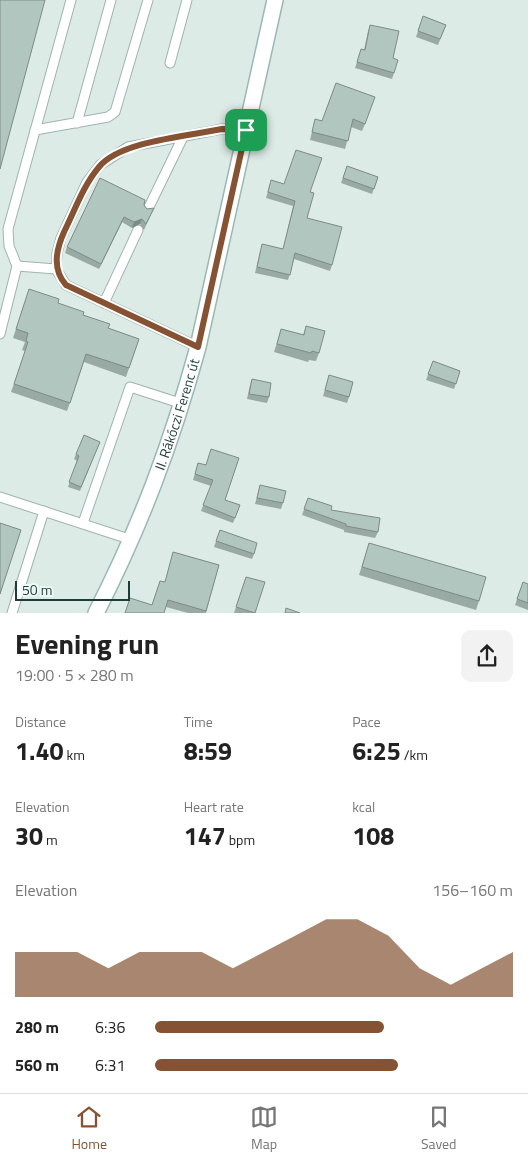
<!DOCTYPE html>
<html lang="en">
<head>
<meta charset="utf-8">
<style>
  body { margin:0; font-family:"Titillium Web",sans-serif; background:#f2f2f2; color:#222; height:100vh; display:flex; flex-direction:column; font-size:19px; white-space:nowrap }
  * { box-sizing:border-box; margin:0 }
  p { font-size:16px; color:#767676 }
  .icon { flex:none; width:28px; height:28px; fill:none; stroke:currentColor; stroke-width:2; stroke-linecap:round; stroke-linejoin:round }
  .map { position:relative; height:613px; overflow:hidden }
  .side { display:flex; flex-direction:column; background:#fff; flex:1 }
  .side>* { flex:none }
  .scale { position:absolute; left:15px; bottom:12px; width:115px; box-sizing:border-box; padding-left:5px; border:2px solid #1d3d38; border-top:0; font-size:14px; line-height:18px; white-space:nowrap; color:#1d3d38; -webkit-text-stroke:4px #eef8f4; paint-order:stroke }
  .pin { position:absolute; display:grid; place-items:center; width:42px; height:42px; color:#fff; margin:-21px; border-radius:10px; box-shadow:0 2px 8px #0006 }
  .round { display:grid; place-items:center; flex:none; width:52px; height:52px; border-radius:10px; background:#f2f2f2 }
  .headline { display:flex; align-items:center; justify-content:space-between; height:85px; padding:0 15px }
  h1 { font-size:28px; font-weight:700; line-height:38px }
  .stats { display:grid; grid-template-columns:repeat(3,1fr); gap:8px; height:85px; padding:5px 15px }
  .stats div { display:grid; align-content:center }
  .stats b { font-size:25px; font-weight:700 }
  .stats small { font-size:14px; font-weight:400 }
  .stats p { font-size:14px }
  .chart { height:140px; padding:10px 15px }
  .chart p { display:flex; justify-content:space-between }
  .chart svg { width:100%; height:90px; margin-top:5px; fill:#855333; opacity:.7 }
  ul { padding:0 15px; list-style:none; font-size:16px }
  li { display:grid; grid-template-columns:80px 60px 1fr; align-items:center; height:38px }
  li i { height:12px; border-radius:6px; background:#855333 }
  .tab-bar { display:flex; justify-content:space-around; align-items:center; height:70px; border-top:1px solid #e0e0e0; background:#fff; font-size:14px; color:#767676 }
  .tab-bar a { display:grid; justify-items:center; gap:2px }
  .tab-bar .active { color:#855333 }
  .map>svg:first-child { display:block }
</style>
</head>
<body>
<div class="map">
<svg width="528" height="613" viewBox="0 0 528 613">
  <rect width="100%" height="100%" fill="#ddebe7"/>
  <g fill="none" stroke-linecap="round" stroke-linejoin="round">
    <g stroke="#a0b3af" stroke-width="11">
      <g id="service">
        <path d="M 170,63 L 187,0"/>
        <path d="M 77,123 L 111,0"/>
        <path d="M 35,130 L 108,117 L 115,112 L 148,0"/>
        <path d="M 148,209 L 183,137"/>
        <path d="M 17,266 L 56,269"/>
        <path d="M 104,303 L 138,230"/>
        <path d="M 0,334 L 17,266 L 9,246 L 8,229 L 71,0"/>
        <path d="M 198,347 L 66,285 L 56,269 L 57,253 L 61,238 L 87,182 L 100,165 L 128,147 L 222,129 L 246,130"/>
        <path d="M 0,497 L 132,540"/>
        <path d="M 83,523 L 130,387 L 183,404"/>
        <path d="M 12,613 L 44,511"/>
      </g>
    </g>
    <g stroke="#9bb8b2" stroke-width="18">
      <g id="secondary">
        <path id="s1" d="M 96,613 C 141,525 172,442 198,347 L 275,0"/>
      </g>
    </g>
    <use href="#service" stroke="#fff" stroke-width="9"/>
    <use href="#secondary" stroke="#fff" stroke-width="15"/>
  </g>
  <g fill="#99aaa5">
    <path d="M 423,16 L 446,25 L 438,45 L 416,37 Z"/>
    <path d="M 370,25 L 393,58 L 394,73 L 392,79 L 355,68 L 361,49 L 364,50 L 368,31 Z"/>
    <path d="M 336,83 L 365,124 L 362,131 L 351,127 L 345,149 L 310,140 L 315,119 L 322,121 Z"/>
    <path d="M 347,166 L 378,177 L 372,194 L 341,183 Z"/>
    <path d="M 271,180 L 310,192 L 307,218 L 332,265 L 330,271 L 294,259 L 288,280 L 255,273 L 262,244 L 283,249 L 293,206 L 266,198 Z"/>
    <path d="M 144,205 L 147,209 L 154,208 L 144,230 L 140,224 L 132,228 L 122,222 L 99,269 L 65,253 L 67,247 Z"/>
    <path d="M 29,289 L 108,328 L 139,339 L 126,377 L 84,362 L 67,411 L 11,392 L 25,351 L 22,350 L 25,342 L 13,338 Z"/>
    <path d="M 306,326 L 319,353 L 316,361 L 309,360 L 308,362 L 274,352 L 281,329 L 303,335 Z"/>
    <path d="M 433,361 L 460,371 L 454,389 L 426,380 Z"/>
    <path d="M 329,375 L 349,397 L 347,403 L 323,396 Z"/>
    <path d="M 252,379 L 269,397 L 267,403 L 247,399 L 250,385 Z"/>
    <path d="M 100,442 L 80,491 L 68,487 L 77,461 L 74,459 L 76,454 Z"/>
    <path d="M 198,463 L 206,465 L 225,500 L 240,505 L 233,523 L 201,511 L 211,486 L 193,480 Z"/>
    <path d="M 260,485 L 283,503 L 281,509 L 255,504 Z"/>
    <path d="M 308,498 L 331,510 L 378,532 L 375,538 L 344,532 L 344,530 L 302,515 Z"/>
    <path d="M 220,530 L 254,554 L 252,559 L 214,547 Z"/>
    <path d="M 369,543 L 479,601 L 476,610 L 359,575 Z"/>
    <path d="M 173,552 L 219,565 L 206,613 L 188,613 L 166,607 L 152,605 L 160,581 L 165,582 Z"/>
    <path d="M 246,577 L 255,613 L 234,613 Z"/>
    <path d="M 523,582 L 528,584 L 528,610 L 515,605 Z"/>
  </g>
  <g fill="#7d8b86">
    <path d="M 124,217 L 122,222 L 99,269 L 101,264 Z"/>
    <path d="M 142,219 L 140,224 L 132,228 L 134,222 Z"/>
  </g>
  <g fill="#b2c6c0" stroke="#7d8b86">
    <path d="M 0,0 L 45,0 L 0,169 Z"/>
    <path d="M 423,16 L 446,25 L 440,39 L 418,31 Z"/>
    <path d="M 370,25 L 399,31 L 393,58 L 398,60 L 394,73 L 357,62 L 361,49 L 365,50 Z"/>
    <path d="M 336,83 L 375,97 L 365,124 L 353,119 L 348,141 L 312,132 L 315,119 L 322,121 Z"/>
    <path d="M 296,150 L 322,158 L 310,192 L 314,193 L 307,218 L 342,227 L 332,265 L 295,253 L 290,275 L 257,267 L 262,244 L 283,249 L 295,201 L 268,192 L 271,180 L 284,184 Z"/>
    <path d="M 347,166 L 378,177 L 374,189 L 343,178 Z"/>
    <path d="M 100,178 L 145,200 L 144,205 L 147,209 L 154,208 L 146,224 L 142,219 L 134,222 L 124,217 L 101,264 L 67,247 Z"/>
    <path d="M 29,289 L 59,299 L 58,303 L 84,312 L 83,315 L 110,324 L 108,328 L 139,339 L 129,368 L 86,354 L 70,403 L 14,384 L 28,342 L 26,341 L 28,333 L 16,329 Z"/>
    <path d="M 306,326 L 325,331 L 319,353 L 312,351 L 311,353 L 277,344 L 281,329 L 304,335 Z"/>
    <path d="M 433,361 L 460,371 L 456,384 L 428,374 Z"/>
    <path d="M 329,375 L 353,382 L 349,397 L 325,390 Z"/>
    <path d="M 252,379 L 271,383 L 269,397 L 249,394 Z"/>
    <path d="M 84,435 L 100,442 L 81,487 L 69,482 L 79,456 L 76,454 Z"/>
    <path d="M 211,449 L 239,458 L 225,500 L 240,505 L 235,518 L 203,505 L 213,480 L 195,474 L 198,463 L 206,465 Z"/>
    <path d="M 260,485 L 286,491 L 283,503 L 257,498 Z"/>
    <path d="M 308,498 L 332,506 L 331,510 L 380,518 L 378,532 L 346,526 L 346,524 L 304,509 Z"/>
    <path d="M 0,523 L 21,530 L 0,594 Z"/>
    <path d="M 220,530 L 257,543 L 254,554 L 216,541 Z"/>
    <path d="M 369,543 L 486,577 L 479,601 L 362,567 Z"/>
    <path d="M 173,552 L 219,565 L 206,611 L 168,600 L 164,613 L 125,613 L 130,598 L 152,605 L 160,581 L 165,582 Z"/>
    <path d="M 246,577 L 265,582 L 255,613 L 236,607 Z"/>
    <path d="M 523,582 L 528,584 L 528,603 L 517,599 Z"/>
    <path d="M 286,608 L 300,613 L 285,613 Z"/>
  </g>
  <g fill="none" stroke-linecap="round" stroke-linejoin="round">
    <g stroke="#fff" stroke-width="10">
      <path id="route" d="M 222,129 L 246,130 L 198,347 L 66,285 C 52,269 56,250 64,232 C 75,210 83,186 99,167 C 120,141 189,136 222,129 Z"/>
    </g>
    <use href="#route" stroke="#855333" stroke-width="6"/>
  </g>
  <g text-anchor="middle" stroke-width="5" stroke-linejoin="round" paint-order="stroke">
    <g font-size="14" fill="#1d3d38" stroke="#eef8f4">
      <text dy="5" stroke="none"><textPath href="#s1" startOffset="215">II. Rákóczi Ferenc út</textPath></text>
    </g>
  </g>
</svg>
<div class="scale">50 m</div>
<div class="pin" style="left:246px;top:130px;background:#1e9e55"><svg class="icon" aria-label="arrive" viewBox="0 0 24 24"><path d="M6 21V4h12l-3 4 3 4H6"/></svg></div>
</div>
<section class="side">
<div class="headline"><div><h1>Evening run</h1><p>19:00 · 5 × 280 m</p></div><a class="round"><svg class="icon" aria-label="share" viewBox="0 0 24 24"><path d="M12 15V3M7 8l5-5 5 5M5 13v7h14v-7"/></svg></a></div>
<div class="stats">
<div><p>Distance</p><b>1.40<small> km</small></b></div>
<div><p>Time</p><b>8:59</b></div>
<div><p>Pace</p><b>6:25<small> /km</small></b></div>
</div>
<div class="stats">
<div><p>Elevation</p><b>30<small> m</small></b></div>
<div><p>Heart rate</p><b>147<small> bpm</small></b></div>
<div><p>kcal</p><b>108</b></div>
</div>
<div class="chart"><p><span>Elevation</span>156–160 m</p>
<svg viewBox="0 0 160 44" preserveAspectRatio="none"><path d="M0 44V22L10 22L20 22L30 30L40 22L50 22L60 22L70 30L80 22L90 14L100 6L110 6L120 14L130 30L140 38L150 30L160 22V44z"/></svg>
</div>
<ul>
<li><b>280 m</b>6:36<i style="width:64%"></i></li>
<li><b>560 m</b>6:31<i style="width:68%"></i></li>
</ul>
</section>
<nav class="tab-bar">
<a class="active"><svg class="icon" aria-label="home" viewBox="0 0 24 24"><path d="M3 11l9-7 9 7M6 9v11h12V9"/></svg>Home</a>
<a><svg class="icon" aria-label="map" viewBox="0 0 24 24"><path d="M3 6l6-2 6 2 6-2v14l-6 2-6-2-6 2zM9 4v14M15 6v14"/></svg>Map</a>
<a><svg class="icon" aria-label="saved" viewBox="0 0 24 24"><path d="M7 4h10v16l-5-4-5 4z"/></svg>Saved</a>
</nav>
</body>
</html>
